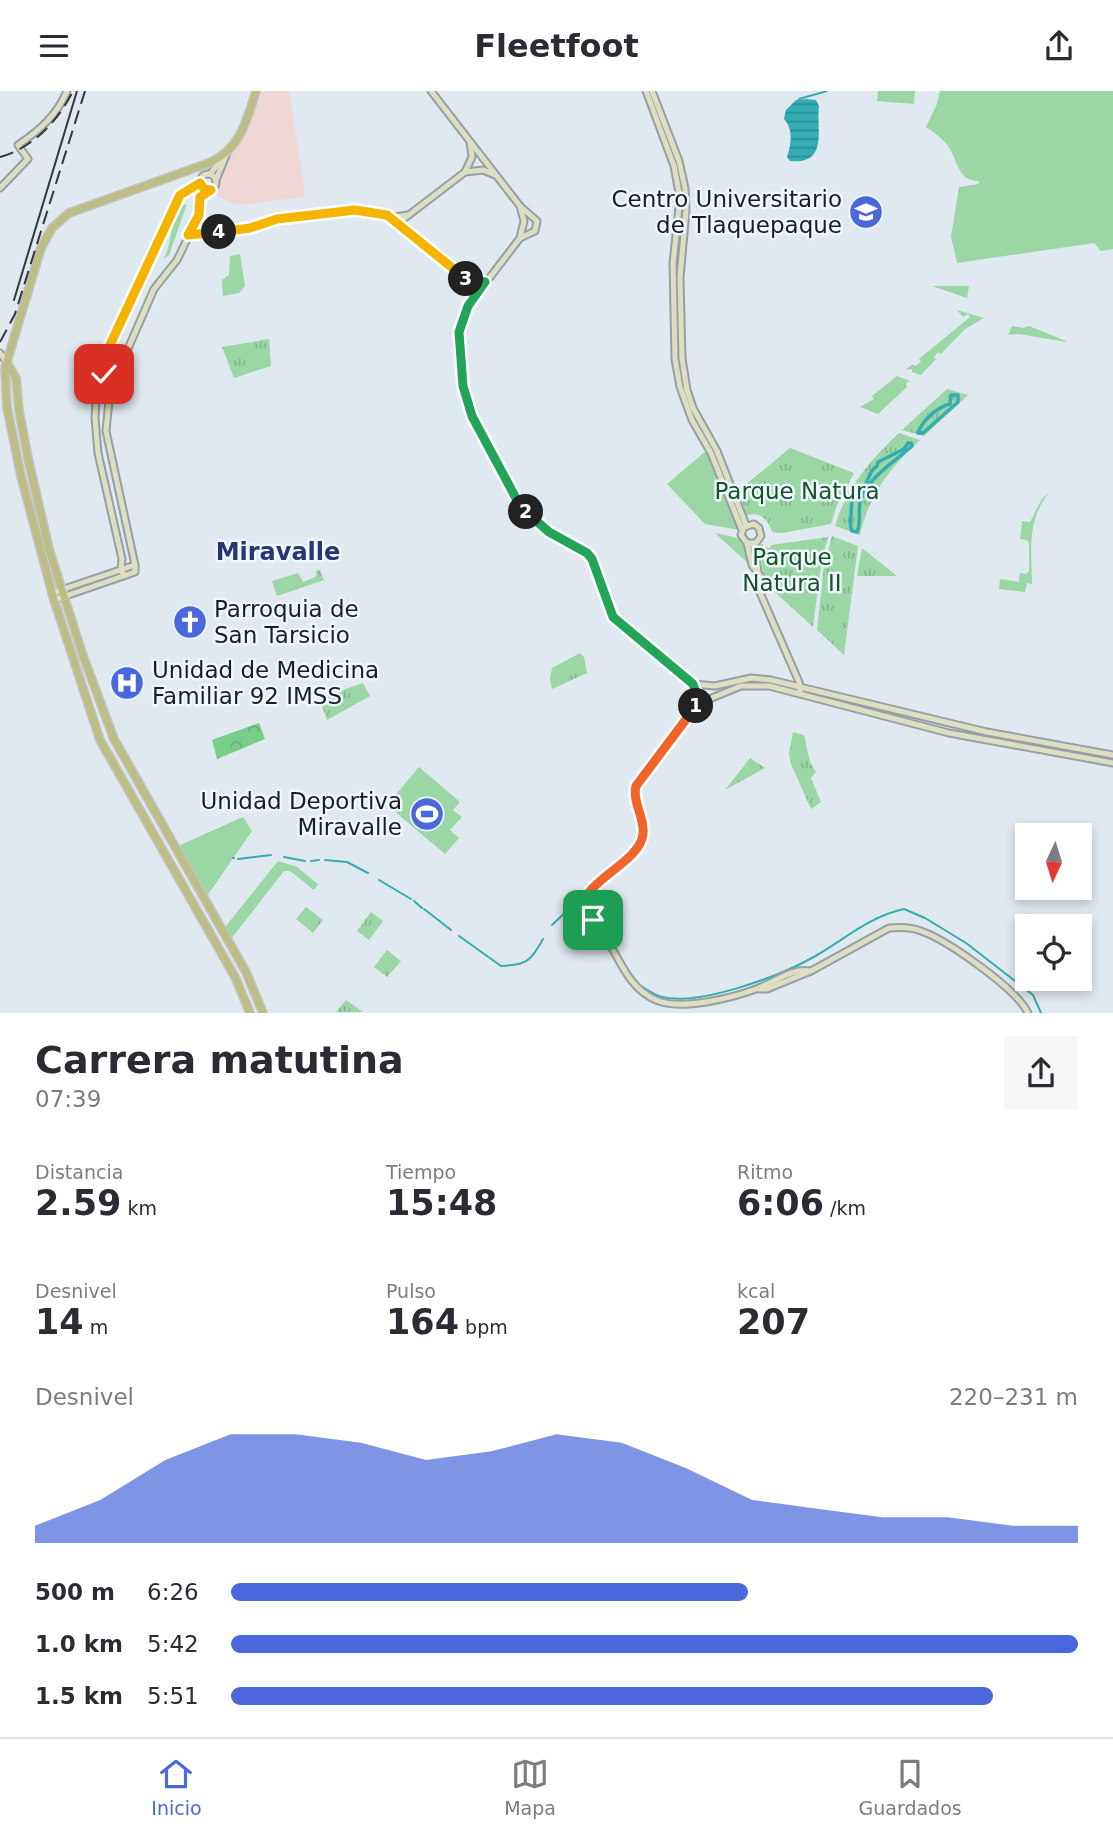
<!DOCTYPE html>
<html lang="es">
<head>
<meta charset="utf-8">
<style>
  body { margin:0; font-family:"DejaVu Sans",sans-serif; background:#f7f7f7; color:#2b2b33; height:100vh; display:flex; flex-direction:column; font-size:26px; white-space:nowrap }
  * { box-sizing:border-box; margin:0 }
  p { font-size:23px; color:#7c7c81 }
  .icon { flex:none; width:38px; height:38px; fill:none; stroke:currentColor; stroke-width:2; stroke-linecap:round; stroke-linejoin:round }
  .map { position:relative; height:922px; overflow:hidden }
  .sheet { display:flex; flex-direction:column; background:#fff; flex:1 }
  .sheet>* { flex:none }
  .needle { width:46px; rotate:184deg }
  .tools { position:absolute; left:1015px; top:732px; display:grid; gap:14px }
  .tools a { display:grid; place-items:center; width:77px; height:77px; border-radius:0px; background:#fff; box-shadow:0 4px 10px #0003; font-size:35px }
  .pin { position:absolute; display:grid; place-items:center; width:60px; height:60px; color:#fff; margin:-30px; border-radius:14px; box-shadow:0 4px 10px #0006 }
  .km { position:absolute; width:35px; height:35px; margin:-18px; border-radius:50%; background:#222; color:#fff; font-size:19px; line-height:35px; text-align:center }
  .round { display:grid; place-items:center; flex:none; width:74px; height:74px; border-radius:0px; background:#f7f7f7 }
  .overview { display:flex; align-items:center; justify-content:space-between; height:119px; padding:0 35px }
  h1 { font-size:38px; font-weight:700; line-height:52px }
  .stats { display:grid; grid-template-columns:repeat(3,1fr); gap:10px; height:119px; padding:7px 35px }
  .stats div { display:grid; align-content:center }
  .stats b { font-size:35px; font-weight:700 }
  .stats small { font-size:19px; font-weight:400 }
  .stats p { font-size:19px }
  .chart { height:196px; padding:14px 35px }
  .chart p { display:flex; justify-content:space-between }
  .chart svg { width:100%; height:126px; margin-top:7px; fill:#4a67db; opacity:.7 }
  ul { padding:0 35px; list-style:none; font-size:23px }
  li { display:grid; grid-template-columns:112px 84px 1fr; align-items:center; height:52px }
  li i { height:18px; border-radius:9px; background:#4a67db }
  header { display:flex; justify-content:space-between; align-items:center; height:91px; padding:0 35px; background:#fff; font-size:32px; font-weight:700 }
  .menu { display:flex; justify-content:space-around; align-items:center; height:98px; border-top:2px solid #e1e1e2; background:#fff; font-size:19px; color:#7c7c81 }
  .menu a { display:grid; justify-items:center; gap:4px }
  .menu .current { color:#4a67db }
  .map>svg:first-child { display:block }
</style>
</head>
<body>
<header><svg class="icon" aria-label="menu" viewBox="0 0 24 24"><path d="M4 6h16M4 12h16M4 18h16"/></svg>Fleetfoot<svg class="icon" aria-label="share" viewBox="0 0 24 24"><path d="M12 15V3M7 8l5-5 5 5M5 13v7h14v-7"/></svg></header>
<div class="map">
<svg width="1113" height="922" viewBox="0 0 1113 922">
  <defs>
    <pattern id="forest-crowns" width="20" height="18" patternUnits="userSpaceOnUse" patternTransform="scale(1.75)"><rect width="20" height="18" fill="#77ce89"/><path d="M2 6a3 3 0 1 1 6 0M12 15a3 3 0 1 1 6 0" fill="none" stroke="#66b076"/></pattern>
    <pattern id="park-tufts" width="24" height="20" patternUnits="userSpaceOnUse" patternTransform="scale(1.75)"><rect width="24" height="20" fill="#9bd6a5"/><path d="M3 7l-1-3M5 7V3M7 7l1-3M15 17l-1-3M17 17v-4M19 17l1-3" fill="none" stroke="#85b78e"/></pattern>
    <pattern id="water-rules" width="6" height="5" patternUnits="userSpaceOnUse" patternTransform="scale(1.75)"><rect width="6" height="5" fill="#33adb1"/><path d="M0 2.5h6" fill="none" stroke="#2a8c90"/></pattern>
  </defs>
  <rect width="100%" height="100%" fill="#e0e9f0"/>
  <path fill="#f1d6d6" d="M 257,0 L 289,0 L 305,101 L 302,106 L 242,114 L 230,112 L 212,102 Z"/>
  <g fill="#9bd6a5">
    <path d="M 878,0 L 915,0 L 914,13 L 877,10 Z"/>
    <path d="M 940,0 L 1113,0 L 1113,158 L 1101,160 L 1094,152 L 957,172 L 951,146 L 959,96 L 979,93 L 979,90 C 957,90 958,69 948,55 C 942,47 934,41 926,36 L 937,13 Z"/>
    <path d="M 187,113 L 169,164 L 163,168 C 174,155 168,119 187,113 Z"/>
    <path d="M 240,163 L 245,195 L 239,202 L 223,205 L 222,189 L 229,184 L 230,165 Z"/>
    <path d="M 932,195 L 969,195 L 967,207 Z"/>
    <path d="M 957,219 L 984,227 L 965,238 L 941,263 L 938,261 L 934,266 L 936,268 L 921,284 L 912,281 L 912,278 L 905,279 L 913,273 L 915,275 L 921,271 L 919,268 L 970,226 L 968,223 L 963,226 Z"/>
    <path d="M 1012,235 L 1023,237 L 1029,235 L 1066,250 L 1066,251 L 1019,243 L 1008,244 Z"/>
    <path d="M 897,285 L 913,291 L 909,290 L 906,293 L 907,296 L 878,323 L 860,316 L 874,308 L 872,305 Z"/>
    <path d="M 707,359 L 740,439 L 705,433 L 667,393 Z"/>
    <path d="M 1066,386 C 1059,393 1048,401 1043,410 C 1027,436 1032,464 1032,493 L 1027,492 L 1025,501 L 999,498 L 1000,488 L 1019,491 L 1020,482 L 1026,483 L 1029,480 L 1029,452 L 1027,449 L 1020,448 L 1022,430 L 1030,431 L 1042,408 Z"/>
    <path d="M 715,442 L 734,446 L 744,451 L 749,473 Z"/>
    <path d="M 419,676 L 460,711 L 453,719 L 462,726 L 450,739 L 459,747 L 445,763 L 387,714 Z"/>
    <path d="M 243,726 L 252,740 L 207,805 L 178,755 Z"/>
    <path d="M 278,770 L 297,776 L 318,793 L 314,799 L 290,780 L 284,780 L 231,848 L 222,840 Z"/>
  </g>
  <path fill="url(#forest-crowns)" d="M 259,632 L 265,648 L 217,668 L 212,649 Z"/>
  <g fill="url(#park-tufts)">
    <path d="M 269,248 L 271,275 L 234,287 L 222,256 Z"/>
    <path d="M 947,298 L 968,304 L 924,345 L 902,339 Z"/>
    <path d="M 899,342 L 920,349 C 890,377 869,403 860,444 L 835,435 C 846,397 871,368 899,342 Z"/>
    <path d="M 790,357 L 854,382 L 837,414 L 831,433 L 782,442 L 772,441 C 768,428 761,421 747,424 L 738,400 Z"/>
    <path d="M 832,445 L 858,455 L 844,564 L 817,539 L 824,475 Z"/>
    <path d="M 828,446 L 821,474 L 813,536 L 767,494 L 757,454 L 763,453 L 763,456 L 770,457 L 771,454 Z"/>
    <path d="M 862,457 L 897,485 L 857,485 Z"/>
    <path d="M 320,479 L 324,489 L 277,505 L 272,490 L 298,482 L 303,491 L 316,486 L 316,480 Z"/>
    <path d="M 580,562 L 584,566 L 587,582 L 552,598 L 550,587 L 552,577 Z"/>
    <path d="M 363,592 L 370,605 L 327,629 L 319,607 Z"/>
    <path d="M 793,641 L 804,644 L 810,671 L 816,681 L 811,687 L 821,711 L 811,718 L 791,673 L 789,663 Z"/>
    <path d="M 750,667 L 765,677 L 725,699 Z"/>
    <path d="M 306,816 L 323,829 L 313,842 L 296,828 Z"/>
    <path d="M 371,821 L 383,830 L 369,849 L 357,840 Z"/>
    <path d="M 387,859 L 401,870 L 387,886 L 374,876 Z"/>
    <path d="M 346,909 L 363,921 L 336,921 Z"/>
  </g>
  <path fill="url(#water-rules)" d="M 807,8 L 816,9 L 819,15 C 816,38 829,74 790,70 L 787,66 C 791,54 794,39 784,28 L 786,19 L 796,9 Z"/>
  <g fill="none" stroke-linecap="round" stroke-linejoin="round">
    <g stroke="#33adb1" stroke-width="2">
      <path d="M 799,8 L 827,0"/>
      <path d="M 284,766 L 305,770"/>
      <path d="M 233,767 L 234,767"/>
      <path d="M 238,768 L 271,764"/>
      <path d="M 325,769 L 347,771 L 368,782"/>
      <path d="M 311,770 L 319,769"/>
      <path d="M 379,789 L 411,808"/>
      <path d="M 414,810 L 422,817"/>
      <path d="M 424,818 L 451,839"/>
      <path d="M 583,818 L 593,822 L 609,847"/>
      <path d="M 552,834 L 569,818"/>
      <path d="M 459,845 L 501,875 C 527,874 531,870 543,848"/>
      <path d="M 638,893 C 646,898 654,904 662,906 C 699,915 777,886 810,868 C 842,851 867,826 904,818 L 925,827 L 966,852 L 1033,904 L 1041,922"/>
    </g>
    <g stroke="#33adb1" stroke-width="3.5">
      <path d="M 951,304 L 958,304 L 958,311 L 923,342 L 918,342 C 922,330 937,316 950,313 Z"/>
      <path d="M 908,352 L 911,352 L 912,355 C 894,371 870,385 861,408 C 857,419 862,430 857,441 L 852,440 C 849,433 851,431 851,423 C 852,400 854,411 865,394 C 870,386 869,380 877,375 L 878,371 L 904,358 Z"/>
    </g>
    <g stroke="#979fa6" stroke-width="9">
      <g id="secondary">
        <path d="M 431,0 L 520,115 L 537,130 L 535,140 L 520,147"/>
        <path d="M 646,0 L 674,75 L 680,107 L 673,172 L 675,268 L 680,296 L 692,329 L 711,362 L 742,439"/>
        <path d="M 652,0 L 679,70 L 685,97 L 686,120 L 680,187 L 682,267 L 687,299 L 693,317 L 717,360 L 746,434"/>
        <path d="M 465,81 L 472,66 L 470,51"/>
        <circle cx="208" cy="91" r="8"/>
        <path d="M 210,83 L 223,67"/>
        <path d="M 216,89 L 227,62"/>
        <path d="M 0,97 L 28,68 L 18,54 C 40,39 57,24 67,0"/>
        <path d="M 520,115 L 524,130 L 520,147 L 468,215 L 459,241 L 458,251 L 466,311 L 517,409 L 537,432 L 592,468 L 613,526 L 693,593 L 697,600 L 697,613"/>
        <path d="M 389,126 L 458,183 L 468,188 L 485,191"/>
        <path d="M 397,133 L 465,81 L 483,79 L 495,84"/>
        <path d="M 188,144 L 250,137 L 277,128 L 355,119 L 395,126 L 408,124"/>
        <path d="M 0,262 L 7,272"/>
        <path d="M 747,452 L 756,452 L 761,445 L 759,437 L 754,433 L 744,436 L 741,444 L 747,452 L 752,474 L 761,486 L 758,497 L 799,591 L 800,600"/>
        <path d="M 753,453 L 758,480"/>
        <path d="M 124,485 L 121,478 L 122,468 L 98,362 L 95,327 L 96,310 L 110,254 L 175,112 L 182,102 L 200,92"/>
        <path d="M 52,502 L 135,474"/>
        <path d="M 54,509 L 135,481 L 135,474 L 106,340 L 110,299 L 154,198 L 177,169 L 199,124 L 201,105 L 211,99"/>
        <path d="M 693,593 L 715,595 L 751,587 L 771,589 L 987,641 L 1113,664"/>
        <path d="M 811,880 C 790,877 776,891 756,898 C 732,907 680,920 656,909 C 615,892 615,833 576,820 C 581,813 586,805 592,798 C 605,782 641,765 643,743 C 645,727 632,711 636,695 L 697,613 L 741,595 L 769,595 L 949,642 L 1113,672"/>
        <path d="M 759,898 L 767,898 L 811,880 L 889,837 C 900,836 911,836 921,840 C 947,849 1017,898 1028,922"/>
      </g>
    </g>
    <g stroke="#c4c4c5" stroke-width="10">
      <g id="primary">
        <path d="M 7,272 L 16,287 L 19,320 L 29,372 L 49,458 L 83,565 L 114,648 L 246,881 L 263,922"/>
        <path d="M 250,922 L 235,886 L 100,649 L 54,509 L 21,385 L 7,316 L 5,277 L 41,157 L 52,137 L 69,122 L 209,72 C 240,59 247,29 256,0"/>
      </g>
    </g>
    <use href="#secondary" stroke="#dedfc2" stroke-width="5"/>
    <use href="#primary" stroke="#bcbe85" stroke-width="7"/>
    <path stroke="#34383b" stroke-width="2" d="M 14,209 L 77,0"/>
    <g stroke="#34383b" stroke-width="2" stroke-dasharray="14 7" stroke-linecap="butt">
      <path d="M 0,66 C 33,57 58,30 73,0"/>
      <path d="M 0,251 L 15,223 L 85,0"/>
    </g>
  </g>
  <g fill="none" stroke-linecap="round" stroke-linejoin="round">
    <g stroke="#fff" stroke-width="14">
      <path id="split-1" d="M 593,829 L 576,820 C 581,813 586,805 592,798 C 605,782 641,765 643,743 C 645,727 632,711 636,695 L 696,615"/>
    </g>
    <g stroke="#fff" stroke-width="14">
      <path id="split-2" d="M 526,421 L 549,441 L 587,462 L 592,468 L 613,526 L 693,593 L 697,605 L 696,615"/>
    </g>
    <g stroke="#fff" stroke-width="14">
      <path id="split-3" d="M 466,188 L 485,191 L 468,215 L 459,241 L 463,295 L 472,325 L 517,409 L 526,421"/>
    </g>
    <g stroke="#fff" stroke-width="14">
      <path id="split-4" d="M 219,141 L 250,137 L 277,128 L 355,119 L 387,124 L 466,188"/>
    </g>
    <g stroke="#fff" stroke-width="14">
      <path id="split-5" d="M 104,283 L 110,254 L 180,104 L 200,92 L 204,98 L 211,99 L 200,106 L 199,124 L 188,144 L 219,141"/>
    </g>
    <use href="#split-1" stroke="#f0652b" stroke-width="9"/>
    <use href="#split-2" stroke="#22a559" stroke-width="9"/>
    <use href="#split-3" stroke="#22a559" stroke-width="9"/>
    <use href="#split-4" stroke="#f5b400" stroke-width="9"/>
    <use href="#split-5" stroke="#f5b400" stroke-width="9"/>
  </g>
  <defs>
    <g id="university-disc" transform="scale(1.75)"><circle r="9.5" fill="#4a67db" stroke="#eef6fe"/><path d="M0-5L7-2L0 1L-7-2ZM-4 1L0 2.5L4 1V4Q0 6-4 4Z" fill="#fff"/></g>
    <g id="church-disc" transform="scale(1.75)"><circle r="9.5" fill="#4a67db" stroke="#eef6fe"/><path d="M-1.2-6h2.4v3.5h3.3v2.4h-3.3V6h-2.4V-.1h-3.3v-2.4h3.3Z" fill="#fff"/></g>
    <g id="hospital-disc" transform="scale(1.75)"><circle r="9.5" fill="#4a67db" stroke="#eef6fe"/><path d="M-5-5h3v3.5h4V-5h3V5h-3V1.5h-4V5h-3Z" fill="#fff"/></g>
    <g id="stadium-disc" transform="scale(1.75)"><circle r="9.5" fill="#4a67db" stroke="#eef6fe"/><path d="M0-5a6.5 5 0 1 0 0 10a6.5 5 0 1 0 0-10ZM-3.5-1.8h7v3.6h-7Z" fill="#fff"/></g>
  </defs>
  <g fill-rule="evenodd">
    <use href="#university-disc" x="866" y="121"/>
    <use href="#church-disc" x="190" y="531"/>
    <use href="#hospital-disc" x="127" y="592"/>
    <use href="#stadium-disc" x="427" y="723"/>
  </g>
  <g text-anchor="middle" stroke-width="5" stroke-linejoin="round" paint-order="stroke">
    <g font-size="23" fill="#1b1e21" stroke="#eef6fe" text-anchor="end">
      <text x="842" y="116">Centro Universitario<tspan x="842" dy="26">de Tlaquepaque</tspan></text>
      <text x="214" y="526" text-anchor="start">Parroquia de<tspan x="214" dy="26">San Tarsicio</tspan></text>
      <text x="152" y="587" text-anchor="start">Unidad de Medicina<tspan x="152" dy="26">Familiar 92 IMSS</tspan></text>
      <text x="402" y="718">Unidad Deportiva<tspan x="402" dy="26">Miravalle</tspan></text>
    </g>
    <g font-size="23" fill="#165428" stroke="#eef6fe">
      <text x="797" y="408">Parque Natura</text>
      <text x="792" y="474">Parque<tspan x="792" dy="26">Natura II</tspan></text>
    </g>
    <g font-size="24" font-weight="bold" fill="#27366f" stroke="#eef6fe">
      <text x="278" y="469">Miravalle</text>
    </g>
  </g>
</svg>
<div class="tools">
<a><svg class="needle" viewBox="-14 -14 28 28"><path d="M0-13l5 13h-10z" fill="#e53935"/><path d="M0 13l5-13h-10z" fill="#7c7c81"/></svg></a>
<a><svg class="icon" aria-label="locate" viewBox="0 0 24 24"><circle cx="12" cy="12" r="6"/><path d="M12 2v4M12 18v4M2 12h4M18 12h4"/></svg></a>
</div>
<div class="pin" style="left:593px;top:829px;background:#1e9e55"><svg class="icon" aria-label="arrive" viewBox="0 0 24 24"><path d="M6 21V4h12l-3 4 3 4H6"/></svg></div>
<div class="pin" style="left:104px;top:283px;background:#d93025"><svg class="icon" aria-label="check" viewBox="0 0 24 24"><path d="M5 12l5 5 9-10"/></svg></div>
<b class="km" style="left:696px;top:615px">1</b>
<b class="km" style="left:526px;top:421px">2</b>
<b class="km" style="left:466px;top:188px">3</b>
<b class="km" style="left:219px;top:141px">4</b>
</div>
<section class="sheet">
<div class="overview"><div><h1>Carrera matutina</h1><p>07:39</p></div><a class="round"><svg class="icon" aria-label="share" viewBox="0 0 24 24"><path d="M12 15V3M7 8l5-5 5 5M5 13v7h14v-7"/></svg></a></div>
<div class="stats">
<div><p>Distancia</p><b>2.59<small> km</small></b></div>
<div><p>Tiempo</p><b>15:48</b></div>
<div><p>Ritmo</p><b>6:06<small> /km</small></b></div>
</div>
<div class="stats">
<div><p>Desnivel</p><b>14<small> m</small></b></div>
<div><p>Pulso</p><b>164<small> bpm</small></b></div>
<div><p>kcal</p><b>207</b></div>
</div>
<div class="chart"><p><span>Desnivel</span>220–231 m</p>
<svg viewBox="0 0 160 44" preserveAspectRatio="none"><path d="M0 44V38L10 29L20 15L30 6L40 6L50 9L60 15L70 12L80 6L90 9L100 18L110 29L120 32L130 35L140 35L150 38L160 38V44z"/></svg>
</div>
<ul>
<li><b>500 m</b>6:26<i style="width:61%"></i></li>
<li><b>1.0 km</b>5:42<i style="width:100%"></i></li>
<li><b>1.5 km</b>5:51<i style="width:90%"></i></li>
</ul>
</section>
<nav class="menu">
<a class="current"><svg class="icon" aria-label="home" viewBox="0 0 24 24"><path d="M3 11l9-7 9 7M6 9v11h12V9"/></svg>Inicio</a>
<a><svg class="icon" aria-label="map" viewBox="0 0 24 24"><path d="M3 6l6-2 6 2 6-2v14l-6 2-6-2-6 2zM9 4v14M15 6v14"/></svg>Mapa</a>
<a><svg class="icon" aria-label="saved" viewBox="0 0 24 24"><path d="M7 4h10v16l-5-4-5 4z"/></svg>Guardados</a>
</nav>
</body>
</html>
